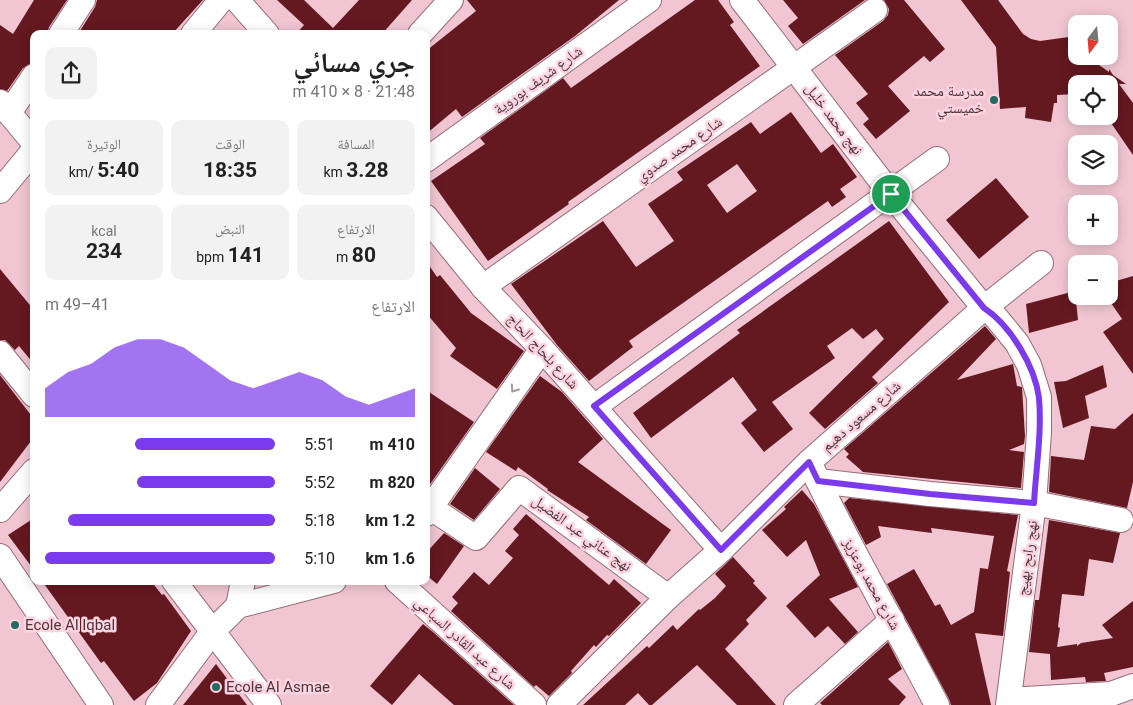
<!DOCTYPE html>
<html lang="ar">
<head>
<meta charset="utf-8">
<style>
  body { margin:0; font-family:Roboto,"Noto Naskh Arabic",sans-serif; background:#f2f2f2; color:#222; direction:rtl; height:100vh; display:flex; flex-direction:column; font-size:19px; white-space:nowrap }
  * { box-sizing:border-box; margin:0 }
  p { font-size:16px; color:#767676 }
  .icon { flex:none; width:28px; height:28px; fill:none; stroke:currentColor; stroke-width:2; stroke-linecap:round; stroke-linejoin:round }
  .map { position:relative; flex:1; overflow:hidden; direction:ltr }
  .drawer { position:absolute; left:30px; top:30px; width:400px; height:555px; display:flex; flex-direction:column; background:#fff; border-radius:10px; box-shadow:0 2px 12px #0003; direction:rtl }
  .drawer>* { flex:none }
  .needle { width:32px; rotate:196deg }
  .fabs { position:absolute; left:1068px; top:15px; display:grid; gap:10px }
  .fabs a { display:grid; place-items:center; width:50px; height:50px; border-radius:10px; background:#fff; box-shadow:0 2px 12px #0003; font-size:25px }
  .pin { position:absolute; display:grid; place-items:center; width:42px; height:42px; color:#fff; margin:-21px; border:2px solid #fff; border-radius:50%; box-shadow:0 1px 5px #0007 }
  .round { display:grid; place-items:center; flex:none; width:52px; height:52px; border-radius:10px; background:#f2f2f2 }
  .overview { display:flex; align-items:center; justify-content:space-between; height:85px; padding:0 15px }
  h1 { font-size:28px; font-weight:700; line-height:38px }
  .figures { display:grid; grid-template-columns:repeat(3,1fr); gap:8px; height:85px; padding:5px 15px }
  .figures div { display:grid; align-content:center; border-radius:10px; background:#f2f2f2; text-align:center }
  .figures b { font-size:21px; font-weight:700 }
  .figures small { font-size:14px; font-weight:400 }
  .figures p { font-size:14px }
  .chart { height:140px; padding:10px 15px }
  .chart p { display:flex; justify-content:space-between }
  .chart svg { width:100%; height:90px; margin-top:5px; fill:#7c3aed; opacity:.7 }
  ul { padding:0 15px; list-style:none; font-size:16px }
  li { display:grid; grid-template-columns:80px 60px 1fr; align-items:center; height:38px }
  li i { height:12px; border-radius:6px; background:#7c3aed }
  .map>svg:first-child { display:block }
</style>
</head>
<body>
<div class="map">
<svg width="1133" height="705" viewBox="0 0 1133 705">
  <rect width="100%" height="100%" fill="#f1c6d2"/>
  <g fill="#641820" fill-rule="evenodd">
    <path d="M 34,0 L 67,0 L 49,27 L 47,34 L 34,34 L 34,62 L 23,68 L 7,91 L 0,89 L 0,25 L 13,34 Z"/>
    <path d="M 97,0 L 203,0 L 172,34 L 78,34 L 95,7 Z"/>
    <path d="M 277,0 L 304,0 L 333,28 L 359,0 L 412,0 L 382,34 L 296,34 L 304,25 Z"/>
    <path d="M 467,0 L 619,0 L 575,36 L 462,117 L 456,109 L 426,134 L 426,51 L 476,11 Z"/>
    <path d="M 695,0 L 718,0 L 734,22 L 730,25 L 760,66 L 568,202 L 569,204 L 488,261 L 431,181 L 485,144 L 480,138 L 563,78 L 571,88 Z"/>
    <path d="M 783,0 L 865,0 L 803,44 L 788,26 L 798,18 Z"/>
    <path d="M 884,0 L 904,0 L 945,49 L 930,62 L 924,56 L 888,86 L 910,111 L 876,139 L 863,124 L 869,119 L 856,103 L 868,94 L 835,55 L 883,21 L 888,15 L 889,9 Z"/>
    <path d="M 961,0 L 998,0 L 1023,34 L 1031,39 L 1040,41 L 1076,36 L 1076,56 L 1087,56 L 1088,62 L 1099,65 L 1109,72 L 1109,69 L 1113,75 L 1126,84 L 1119,84 L 1133,103 L 1133,155 L 1109,120 L 1109,84 L 1076,84 L 1076,94 L 1057,95 L 1057,103 L 1054,103 L 1051,122 L 1025,118 L 1026,107 L 1000,109 L 996,47 Z"/>
    <path d="M 791,112 L 821,153 L 833,144 L 857,177 L 840,189 L 846,197 L 832,207 L 828,201 L 629,341 L 633,347 L 589,381 L 557,345 L 511,284 L 603,221 L 636,267 L 674,241 L 648,204 L 683,180 L 677,172 L 751,122 L 760,134 ZM 737,164 L 757,191 L 727,213 L 707,185 Z"/>
    <path d="M 996,178 L 1029,217 L 979,259 L 946,220 Z"/>
    <path d="M 889,221 L 949,302 L 872,377 L 878,383 L 825,429 L 809,413 L 884,339 L 876,329 L 863,339 L 852,328 L 827,346 L 835,358 L 772,402 L 793,429 L 764,452 L 741,423 L 757,410 L 733,377 L 651,438 L 633,413 L 740,333 L 737,330 Z"/>
    <path d="M 426,261 L 437,277 L 440,275 L 471,313 L 524,351 L 497,389 L 450,356 L 456,348 L 426,313 Z"/>
    <path d="M 0,269 L 34,310 L 34,364 L 19,346 L 15,350 L 5,340 L 0,340 Z"/>
    <path d="M 1133,276 L 1133,374 L 1103,332 L 1122,319 L 1109,300 L 1109,283 Z"/>
    <path d="M 1075,291 L 1078,320 L 1029,333 L 1026,304 Z"/>
    <path d="M 985,326 L 996,339 L 957,380 L 1013,364 L 1017,386 L 1022,387 L 1025,436 L 1024,444 L 1009,450 L 1024,452 L 1021,488 L 863,472 L 846,457 L 849,454 L 844,449 Z"/>
    <path d="M 1103,365 L 1107,387 L 1085,396 L 1089,418 L 1063,428 L 1054,382 L 1066,381 Z"/>
    <path d="M 0,375 L 34,419 L 34,435 L 31,441 L 0,482 Z"/>
    <path d="M 540,376 L 562,392 L 603,439 L 578,462 L 671,530 L 646,564 L 586,520 L 589,517 L 547,490 L 548,489 L 518,467 L 516,471 L 486,452 Z"/>
    <path d="M 426,390 L 474,422 L 426,490 Z"/>
    <path d="M 1133,413 L 1133,482 L 1127,508 L 1049,492 L 1051,456 L 1084,460 L 1091,426 L 1115,429 Z"/>
    <path d="M 475,468 L 500,489 L 474,520 L 450,504 Z"/>
    <path d="M 802,490 L 814,504 L 858,587 L 829,599 L 858,632 L 845,644 L 828,626 L 815,638 L 786,606 L 820,575 L 806,540 L 787,557 L 762,530 L 786,509 L 784,507 Z"/>
    <path d="M 849,498 L 1018,515 L 1007,571 L 1010,572 L 1003,636 L 975,633 L 991,705 L 951,705 L 949,699 L 887,584 L 914,569 L 935,606 L 940,604 L 951,625 L 974,612 L 980,568 L 988,569 L 994,536 L 931,528 L 932,533 L 878,526 L 881,537 L 866,545 L 844,503 Z"/>
    <path d="M 526,514 L 609,585 L 614,579 L 641,603 L 609,636 L 607,635 L 596,647 L 594,645 L 571,671 L 572,673 L 549,696 L 536,685 L 534,687 L 451,611 L 458,603 L 452,597 L 474,572 L 489,585 L 513,558 L 505,551 L 519,535 L 513,529 Z"/>
    <path d="M 34,518 L 34,570 L 8,535 Z"/>
    <path d="M 1049,520 L 1120,533 L 1113,563 L 1089,559 L 1084,596 L 1062,594 L 1058,627 L 1060,628 L 1057,647 L 1077,644 L 1077,646 L 1081,643 L 1113,638 L 1102,625 L 1133,601 L 1133,667 L 1104,673 L 1106,681 L 1086,682 L 1085,677 L 1051,680 L 1050,654 L 1029,652 L 1035,600 L 1039,600 Z"/>
    <path d="M 444,533 L 464,546 L 437,584 L 426,575 L 426,553 Z"/>
    <path d="M 733,557 L 755,581 L 753,583 L 767,598 L 746,620 L 749,624 L 725,649 L 776,705 L 737,705 L 697,665 L 652,705 L 649,705 L 638,693 L 625,705 L 583,705 L 647,646 L 649,648 L 673,625 L 677,630 L 699,609 L 700,610 L 715,598 L 726,586 L 715,574 Z"/>
    <path d="M 42,581 L 151,581 L 162,595 L 164,594 L 191,631 L 157,683 L 134,701 L 104,661 L 101,663 Z"/>
    <path d="M 423,624 L 433,632 L 514,705 L 454,705 L 419,674 L 392,705 L 370,686 Z"/>
    <path d="M 888,642 L 902,669 L 888,679 L 906,697 L 899,705 L 822,705 L 820,703 Z"/>
    <path d="M 216,664 L 247,705 L 183,705 Z"/>
  </g>
  <g fill="none" stroke-linecap="round" stroke-linejoin="round">
    <g stroke="#946d78" stroke-width="26">
      <g id="minor">
        <path d="M 237,0 L 267,34"/>
        <path d="M 742,0 L 891,194 L 984,308 L 994,315 L 1017,343 L 1029,365 L 1039,397 L 1039,432 L 1034,503 L 1008,705"/>
        <path d="M 61,34 L 83,0"/>
        <path d="M 193,34 L 221,0"/>
        <path d="M 420,34 L 451,0"/>
        <path d="M 0,102 L 34,143"/>
        <path d="M 9,113 L 34,76"/>
        <path d="M 426,160 L 649,0"/>
        <path d="M 0,191 L 34,150"/>
        <path d="M 426,217 L 483,287 L 542,349 L 721,550"/>
        <path d="M 483,287 L 875,10"/>
        <path d="M 0,353 L 34,395"/>
        <path d="M 594,407 L 937,159"/>
        <path d="M 813,470 C 850,550 896,626 937,705"/>
        <path d="M 818,481 L 930,494 L 1034,503 L 1121,520"/>
        <path d="M 431,508 L 476,538 L 519,488 L 668,597"/>
        <path d="M 0,510 L 34,471"/>
        <path d="M 426,514 L 542,349"/>
        <path d="M 0,556 L 101,705"/>
        <path d="M 174,581 L 269,705"/>
        <path d="M 397,581 L 534,705"/>
        <path d="M 238,606 L 243,581"/>
        <path d="M 1009,700 L 1111,694 L 1133,686"/>
        <path d="M 158,705 L 212,632 L 238,606 L 334,581"/>
        <path d="M 559,705 L 668,597 L 721,550 L 809,462 L 984,308 L 1041,263"/>
        <path d="M 796,705 L 892,620"/>
      </g>
    </g>
    <use href="#minor" stroke="#fff" stroke-width="24"/>
  </g>
  <defs><path id="oneway-chevron" d="M-2-3.5L2.5 0L-2 3.5" fill="none" stroke-width="1.6" stroke-linecap="round" stroke-linejoin="round" transform="scale(1.25)"/></defs>
  <use stroke="#a49b9e" href="#oneway-chevron" transform="translate(514 389) rotate(125)"/>
  <g fill="none" stroke-linecap="round" stroke-linejoin="round">
    <g stroke="#fff" stroke-width="10">
      <path id="route" d="M 891,194 L 984,308 C 1010,325 1035,366 1039,398 C 1042,433 1036,468 1034,503 L 930,494 L 818,481 L 809,462 L 721,550 L 594,406 Z"/>
    </g>
    <use href="#route" stroke="#7c3aed" stroke-width="6"/>
  </g>
  <g fill="#246a5e" stroke="#ffd3df" stroke-width="2">
    <circle cx="994" cy="100" r="5"/>
    <circle cx="15" cy="625" r="5"/>
    <circle cx="216" cy="687" r="5"/>
  </g>
  <g text-anchor="middle" stroke-width="5" stroke-linejoin="round" paint-order="stroke">
    <g font-size="15" fill="#48373c" stroke="#ffd3df">
      <text transform="translate(538 80) rotate(-36)" y="5">شارع شريف بوروية</text>
      <text transform="translate(834 119) rotate(53)" y="5">نهج محمد خليل</text>
      <text transform="translate(679 149) rotate(-35)" y="5">شارع محمد صدوي</text>
      <text transform="translate(543 351) rotate(47)" y="5">شارع بلحاج الحاج</text>
      <text transform="translate(861 416) rotate(-41)" y="5">شارع مسعود دهيم</text>
      <text transform="translate(582 533) rotate(36)" y="5">نهج عناني عبد الفضيل</text>
      <text transform="translate(1027 558) rotate(-82)" y="5">نهج رابح بهيج</text>
      <text transform="translate(872 584) rotate(61)" y="5">شارع محمد بوعزيز</text>
      <text transform="translate(465 643) rotate(42)" y="5">شارع عبد القادر السباعي</text>
    </g>
    <g font-size="15" fill="#48373c" stroke="#ffd3df" text-anchor="start">
      <text x="984" y="96" text-anchor="end">مدرسة محمد<tspan x="984" dy="17">خميستي</tspan></text>
      <text x="25" y="630">Ecole Al Iqbal</text>
      <text x="226" y="692">Ecole Al Asmae</text>
    </g>
  </g>
</svg>
<div class="fabs">
<a><svg class="needle" viewBox="-14 -14 28 28"><path d="M0-13l5 13h-10z" fill="#e53935"/><path d="M0 13l5-13h-10z" fill="#767676"/></svg></a>
<a><svg class="icon" aria-label="locate" viewBox="0 0 24 24"><circle cx="12" cy="12" r="6"/><path d="M12 2v4M12 18v4M2 12h4M18 12h4"/></svg></a>
<a><svg class="icon" aria-label="layers" viewBox="0 0 24 24"><path d="M12 4l9 5-9 5-9-5zM3 14l9 5 9-5"/></svg></a>
<a>+</a>
<a>−</a>
</div>
<div class="pin" style="left:891px;top:194px;background:#1e9e55"><svg class="icon" aria-label="arrive" viewBox="0 0 24 24"><path d="M6 21V4h12l-3 4 3 4H6"/></svg></div>
<section class="drawer">
<div class="overview"><div><h1>جري مسائي</h1><p>21:48 · 8 × 410 m</p></div><a class="round"><svg class="icon" aria-label="share" viewBox="0 0 24 24"><path d="M12 15V3M7 8l5-5 5 5M5 13v7h14v-7"/></svg></a></div>
<div class="figures">
<div><p>المسافة</p><b>3.28<small> km</small></b></div>
<div><p>الوقت</p><b>18:35</b></div>
<div><p>الوتيرة</p><b>5:40<small> /km</small></b></div>
</div>
<div class="figures">
<div><p>الارتفاع</p><b>80<small> m</small></b></div>
<div><p>النبض</p><b>141<small> bpm</small></b></div>
<div><p>kcal</p><b>234</b></div>
</div>
<div class="chart"><p><span>الارتفاع</span>41–49 m</p>
<svg viewBox="0 0 160 44" preserveAspectRatio="none"><path d="M0 44V30L10 22L20 18L30 10L40 6L50 6L60 10L70 18L80 26L90 30L100 26L110 22L120 26L130 34L140 38L150 34L160 30V44z"/></svg>
</div>
<ul>
<li><b>410 m</b>5:51<i style="width:61%"></i></li>
<li><b>820 m</b>5:52<i style="width:60%"></i></li>
<li><b>1.2 km</b>5:18<i style="width:90%"></i></li>
<li><b>1.6 km</b>5:10<i style="width:100%"></i></li>
</ul>
</section>
</div>
</body>
</html>
